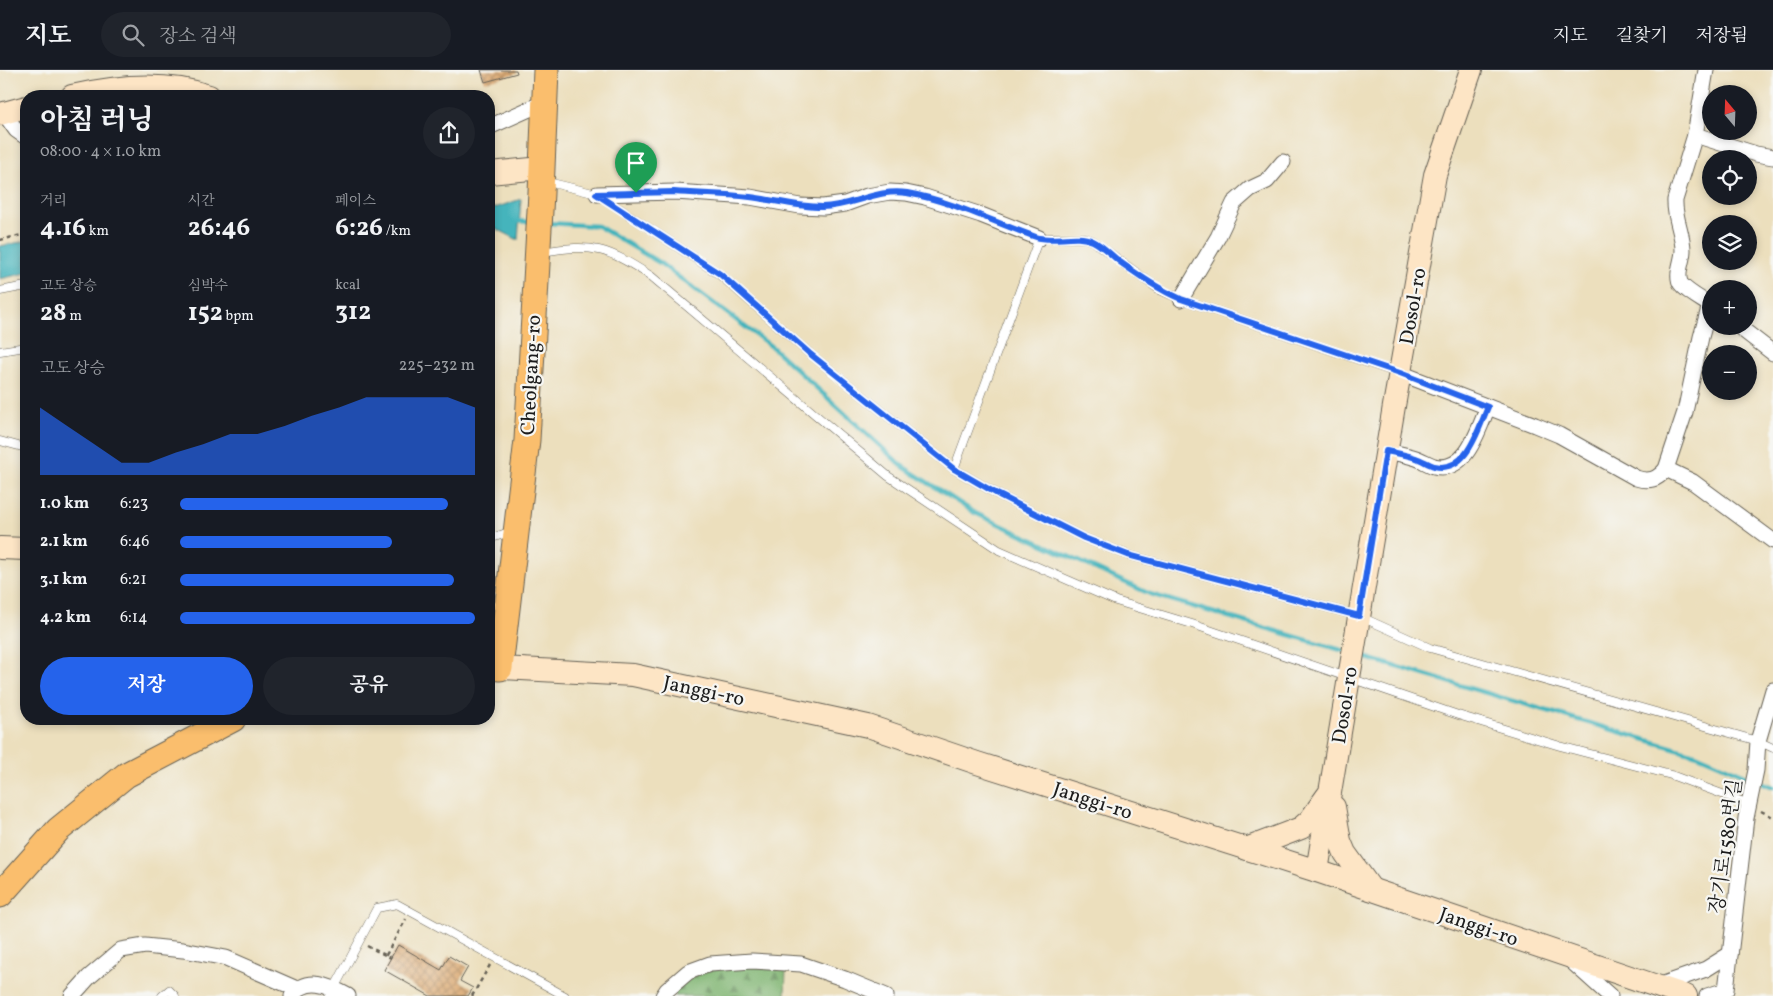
<!DOCTYPE html>
<html lang="ko">
<head>
<meta charset="utf-8">
<style>
  body { margin:0; font-family:Vollkorn,"Noto Serif KR",serif; background:#20242c; color:#f1f3f6; height:100vh; display:flex; flex-direction:column; font-size:19px; white-space:nowrap }
  * { box-sizing:border-box; margin:0 }
  p { font-size:16px; color:#9ea1a6 }
  .icon { flex:none; width:28px; height:28px; fill:none; stroke:currentColor; stroke-width:2; stroke-linecap:round; stroke-linejoin:round }
  .map { position:relative; flex:1; overflow:hidden }
  .sheet { position:absolute; left:20px; top:20px; width:475px; height:635px; display:flex; flex-direction:column; background:#171b24; border-radius:20px; box-shadow:0 2px 8px #0003 }
  .sheet>* { flex:none }
  .needle { width:32px; rotate:341deg }
  .fabs { position:absolute; left:1702px; top:15px; display:grid; gap:10px }
  .fabs a { display:grid; place-items:center; width:55px; height:55px; border-radius:50%; background:#171b24; box-shadow:0 2px 8px #0003; font-size:25px }
  .pin { position:absolute; display:grid; place-items:center; width:42px; height:42px; color:#fff; margin:-51px -21px; border-radius:50% 50% 50% 0; rotate:-45deg; box-shadow:0 0 5px #0007 }
  .pin .icon { rotate:45deg }
  .round { display:grid; place-items:center; flex:none; width:52px; height:52px; border-radius:26px; background:#20242c }
  .headline { display:flex; align-items:center; justify-content:space-between; height:85px; padding:0 20px }
  h1 { font-size:28px; font-weight:700; line-height:38px }
  .figures { display:grid; grid-template-columns:repeat(3,1fr); gap:8px; height:85px; padding:5px 20px }
  .figures div { display:grid; align-content:center }
  .figures b { font-size:25px; font-weight:700 }
  .figures small { font-size:14px; font-weight:400 }
  .figures p { font-size:14px }
  .chart { height:140px; padding:10px 20px }
  .chart p { display:flex; justify-content:space-between }
  .chart svg { width:100%; height:90px; margin-top:5px; fill:#2563eb; opacity:.7 }
  .action { display:flex; gap:10px; margin-top:auto; padding:10px 20px }
  .action a { flex:1; height:58px; border-radius:30px; background:#2563eb; color:#fff; font-size:20px; font-weight:700; line-height:58px; text-align:center }
  .action a+a { background:#20242c; color:#f1f3f6 }
  ul { padding:0 20px; list-style:none; font-size:16px }
  li { display:grid; grid-template-columns:80px 60px 1fr; align-items:center; height:38px }
  li i { height:12px; border-radius:6px; background:#2563eb }
  header { display:flex; align-items:center; gap:30px; box-sizing:border-box; height:70px; padding:0 25px; background:#171b24; border-bottom:1px solid #363941 }
  header strong { font-size:24px }
  nav { display:flex; gap:28px; margin-inline-start:auto; font-size:18px }
  .search { width:350px; height:45px; background:#20242c; display:flex; align-items:center; gap:12px; box-sizing:border-box; padding:0 18px; border-radius:28px; color:#9ea1a6; font-size:19px }
  .map>svg:first-child { display:block }
</style>
</head>
<body>
<header>
<strong>지도</strong>
<div class="search"><svg class="icon" aria-label="search" viewBox="0 0 24 24"><circle cx="10" cy="10" r="6"/><path d="M15 15l6 6"/></svg>장소 검색</div>
<nav><a>지도</a><a>길찾기</a><a>저장됨</a></nav>
</header>
<div class="map">
<svg width="1773" height="926" viewBox="0 0 1773 926">
  <defs>
    <pattern id="forest-firs" width="22" height="20" patternUnits="userSpaceOnUse" patternTransform="scale(1.25)"><rect width="22" height="20" fill="#80b572"/><path d="M5 1l3.5 6h-7zM16 11l3.5 6h-7z" fill="#68925d"/></pattern>
    <pattern id="building-cross-hatch" width="8" height="8" patternUnits="userSpaceOnUse" patternTransform="scale(1.25)"><rect width="8" height="8" fill="#d9a46b"/><path d="M0 0l8 8M0 8l8-8" fill="none" stroke="#af8557"/></pattern>
  </defs>
  <rect width="100%" height="100%" fill="#f6f6f2"/>
  <filter id="ink" filterUnits="userSpaceOnUse"><feTurbulence type="fractalNoise" baseFrequency=".02" numOctaves="2"/><feDisplacementMap in="SourceGraphic" scale="10" xChannelSelector="R" yChannelSelector="G"/><feConvolveMatrix kernelMatrix="1 2 1 2 8 2 1 2 1" color-interpolation-filters="sRGB"/></filter>
  <filter id="wash" filterUnits="userSpaceOnUse"><feTurbulence type="fractalNoise" baseFrequency=".0096" numOctaves="4" result="noise"/><feDisplacementMap in="SourceGraphic" scale="20" xChannelSelector="R" yChannelSelector="G"/><feGaussianBlur stdDeviation="1.12" result="paint"/><feColorMatrix in="noise" values="0 0 0 0 0 0 0 0 0 0 0 0 0 0 0 0 0 1.4 0 .05"/><feComposite in="paint" operator="in"/></filter>
  <g filter="url(#wash)">
    <rect width="100%" height="100%" fill="#ecdfbd"/>
    <path fill="url(#forest-firs)" stroke="#4e6847" d="M 742,895 L 786,900 L 785,926 L 675,926 L 676,919 L 699,902 Z"/>
    <g fill="#44b4bc" stroke="#30686c">
      <path d="M 521,129 L 518,170 L 493,157 L 489,157 L 489,140 Z"/>
      <path d="M 26,171 L 26,203 L 0,209 L 0,176 Z"/>
    </g>
    <g fill="none" stroke-linecap="round" stroke-linejoin="round">
      <g stroke="#44b4bc" stroke-width="4.5">
        <path d="M 515,151 L 532,152"/>
        <path d="M 548,153 L 598,156 L 660,193 L 772,277 L 902,396 L 975,443 L 1150,524 L 1348,582"/>
        <path d="M 1360,586 L 1698,685 L 1773,717"/>
      </g>
    </g>
    <g id="blocks">
      <g fill="url(#building-cross-hatch)">
        <path d="M 481,0 L 516,0 L 517,3 L 485,12 Z"/>
        <path d="M 398,875 L 441,900 L 449,886 L 468,897 L 460,911 L 473,918 L 468,926 L 430,926 L 384,900 Z"/>
      </g>
    </g>
  </g>
  <g filter="url(#ink)">
    <use href="#blocks" fill-opacity="0" stroke="#656054" stroke-width="1"/>
    <g fill="none" stroke-linecap="round" stroke-linejoin="round">
      <g stroke="#656054" stroke-width="9">
        <g id="lane">
          <path d="M 544,111 L 597,124 L 719,204 L 809,283 L 954,399"/>
          <path d="M 542,182 C 594,173 607,178 651,206 L 888,406 L 999,480 L 1116,531 L 1192,554 L 1458,645 L 1560,676 L 1671,705 L 1749,734"/>
          <path d="M 0,221 L 26,216"/>
          <path d="M 0,281 L 26,277"/>
          <path d="M 1398,303 L 1181,229 L 1160,220 L 1093,171 L 1085,168 L 1039,168 L 954,399 L 999,425 L 1084,468 L 1128,485 L 1359,546 L 1430,578 L 1758,671 L 1773,678"/>
          <path d="M 0,371 L 26,378"/>
          <path d="M 489,469 L 512,461"/>
          <path d="M 162,926 L 169,920 L 175,926"/>
          <path d="M 330,926 L 377,838 L 397,834 L 565,926"/>
        </g>
      </g>
      <g stroke="#656054" stroke-width="17">
        <g id="street">
          <path d="M 1706,0 L 1695,65 L 1675,130 C 1674,148 1683,163 1683,180 C 1683,191 1675,205 1681,214 C 1687,222 1701,229 1710,235"/>
          <path d="M 4,43 L 16,60 L 26,67"/>
          <path d="M 489,57 L 545,32"/>
          <path d="M 1695,65 L 1756,84 L 1773,87"/>
          <path d="M 597,124 L 675,122 L 750,127 L 800,136 L 823,137 L 845,134 L 867,126 L 890,122 L 906,123 L 925,127 L 981,145 L 1039,168"/>
          <path d="M 1181,229 L 1218,167 L 1234,133 L 1250,119 L 1267,111 L 1283,92"/>
          <path d="M 1738,256 L 1773,283"/>
          <path d="M 1400,303 L 1535,355 L 1559,365 L 1636,408 C 1649,412 1657,410 1666,399 L 1685,342 L 1701,267 L 1710,235 L 1711,236"/>
          <path d="M 1386,381 C 1396,383 1407,385 1416,388 C 1422,390 1428,394 1434,396 C 1467,404 1478,359 1488,337"/>
          <path d="M 1666,399 L 1693,412 L 1773,471"/>
          <path d="M 1570,890 L 1610,926"/>
          <path d="M 1658,916 L 1706,899 L 1730,884"/>
          <path d="M 72,926 L 89,907 L 121,880 L 145,876 L 183,880 L 226,888 L 297,919"/>
          <path d="M 292,926 C 307,905 330,916 348,926"/>
          <path d="M 663,926 L 667,920 L 688,902 L 710,894 L 752,891 L 801,894 L 845,909 L 886,926"/>
          <path d="M 1707,926 L 1726,920 L 1746,748 L 1756,700 L 1758,671 L 1773,620"/>
        </g>
      </g>
      <g stroke="#656054" stroke-width="24">
        <g id="secondary">
          <path d="M 72,26 C 115,16 166,11 209,26"/>
          <path d="M 0,44 L 26,37"/>
          <path d="M 489,103 L 542,98"/>
          <path d="M 0,478 L 26,479"/>
          <path d="M 489,592 L 500,598 L 633,605 L 868,656 L 977,693 L 1317,801 L 1686,926"/>
          <path d="M 1334,737 L 1340,771 L 1345,783 L 1371,819"/>
          <path d="M 1246,779 L 1301,758 L 1310,750 L 1327,726"/>
          <path d="M 1317,801 L 1394,336 L 1435,105 L 1471,0"/>
        </g>
      </g>
      <g stroke="#656054" stroke-width="27">
        <g id="primary">
          <path d="M 489,597 L 500,598 L 527,370 L 541,123 L 546,0"/>
          <path d="M 0,825 L 58,760 L 126,705 L 233,649"/>
        </g>
      </g>
      <g stroke="#656054" stroke-width="2.5" stroke-dasharray="4 4" stroke-linecap="butt">
        <path d="M 0,170 L 26,164"/>
        <path d="M 1761,741 L 1773,747"/>
        <path d="M 367,876 L 391,888"/>
        <path d="M 386,885 L 406,849"/>
        <path d="M 472,926 L 490,895"/>
      </g>
      <use href="#lane" stroke="#fff" stroke-width="8"/>
      <use href="#street" stroke="#fff" stroke-width="15"/>
      <use href="#secondary" stroke="#fde5c5" stroke-width="22"/>
      <use href="#primary" stroke="#fabe6d" stroke-width="25"/>
    </g>
  </g>
  <g fill="none" stroke-linecap="round" stroke-linejoin="round" filter="url(#ink)">
    <g stroke="#fff" stroke-width="10">
      <path id="route" d="M 674,122 C 700,124 725,124 750,127 C 774,130 797,137 822,137 C 851,137 877,118 907,123 C 952,131 993,152 1036,167 C 1054,173 1075,163 1093,171 C 1103,176 1111,185 1120,192 C 1140,206 1158,219 1181,229 L 1400,303 L 1488,337 C 1478,359 1467,404 1434,396 C 1428,394 1422,390 1416,388 C 1407,385 1396,383 1386,381 L 1359,546 L 1128,485 L 1084,468 L 999,425 L 954,399 L 809,283 L 720,204 L 596,124 Z"/>
    </g>
    <use href="#route" stroke="#2563eb" stroke-width="6"/>
  </g>
  <g text-anchor="middle" stroke-width="4.5" stroke-linejoin="round" paint-order="stroke">
    <g font-size="20" fill="#1c1c1c" stroke="#f6f6f2">
      <text transform="translate(1412 236) rotate(-80)" y="7">Dosol-ro</text>
      <text transform="translate(530 305) rotate(-87)" y="7">Cheolgang-ro</text>
      <text transform="translate(704 620) rotate(12)" y="7">Janggi-ro</text>
      <text transform="translate(1344 635) rotate(-81)" y="7">Dosol-ro</text>
      <text transform="translate(1093 730) rotate(18)" y="7">Janggi-ro</text>
      <text transform="translate(1725 776) rotate(-82)" y="7">장기로1580번길</text>
      <text transform="translate(1479 856) rotate(19)" y="7">Janggi-ro</text>
    </g>
  </g>
</svg>
<div class="fabs">
<a><svg class="needle" viewBox="-14 -14 28 28"><path d="M0-13l5 13h-10z" fill="#e53935"/><path d="M0 13l5-13h-10z" fill="#9ea1a6"/></svg></a>
<a><svg class="icon" aria-label="locate" viewBox="0 0 24 24"><circle cx="12" cy="12" r="6"/><path d="M12 2v4M12 18v4M2 12h4M18 12h4"/></svg></a>
<a><svg class="icon" aria-label="layers" viewBox="0 0 24 24"><path d="M12 4l9 5-9 5-9-5zM3 14l9 5 9-5"/></svg></a>
<a>+</a>
<a>−</a>
</div>
<div class="pin" style="left:636px;top:123px;background:#1e9e55"><svg class="icon" aria-label="arrive" viewBox="0 0 24 24"><path d="M6 21V4h12l-3 4 3 4H6"/></svg></div>
<section class="sheet">
<div class="headline"><div><h1>아침 러닝</h1><p>08:00 · 4 × 1.0 km</p></div><a class="round"><svg class="icon" aria-label="share" viewBox="0 0 24 24"><path d="M12 15V3M7 8l5-5 5 5M5 13v7h14v-7"/></svg></a></div>
<div class="figures">
<div><p>거리</p><b>4.16<small> km</small></b></div>
<div><p>시간</p><b>26:46</b></div>
<div><p>페이스</p><b>6:26<small> /km</small></b></div>
</div>
<div class="figures">
<div><p>고도 상승</p><b>28<small> m</small></b></div>
<div><p>심박수</p><b>152<small> bpm</small></b></div>
<div><p>kcal</p><b>312</b></div>
</div>
<div class="chart"><p><span>고도 상승</span>225–232 m</p>
<svg viewBox="0 0 160 44" preserveAspectRatio="none"><path d="M0 44V11L10 20L20 29L30 38L40 38L50 33L60 29L70 24L80 24L90 20L100 15L110 11L120 6L130 6L140 6L150 6L160 11V44z"/></svg>
</div>
<ul>
<li><b>1.0 km</b>6:23<i style="width:91%"></i></li>
<li><b>2.1 km</b>6:46<i style="width:72%"></i></li>
<li><b>3.1 km</b>6:21<i style="width:93%"></i></li>
<li><b>4.2 km</b>6:14<i style="width:100%"></i></li>
</ul>
<div class="action"><a>저장</a><a>공유</a></div>
</section>
</div>
</body>
</html>
